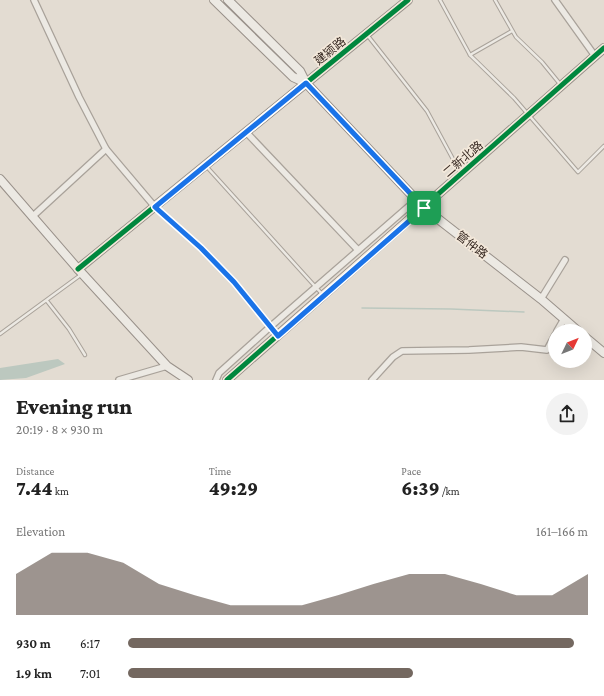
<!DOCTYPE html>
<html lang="en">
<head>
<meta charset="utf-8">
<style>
  body { margin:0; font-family:"Crimson Pro","Noto Sans SC",serif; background:#f2f2f2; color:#222; height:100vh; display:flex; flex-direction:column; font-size:15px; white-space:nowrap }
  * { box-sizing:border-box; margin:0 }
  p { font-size:13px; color:#767676 }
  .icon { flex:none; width:22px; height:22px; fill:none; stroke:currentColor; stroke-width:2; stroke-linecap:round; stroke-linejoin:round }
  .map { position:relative; height:380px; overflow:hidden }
  .details { display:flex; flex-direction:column; background:#fff; flex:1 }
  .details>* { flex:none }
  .needle { width:26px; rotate:47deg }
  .fabs { position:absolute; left:548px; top:324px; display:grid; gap:8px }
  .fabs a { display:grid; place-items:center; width:44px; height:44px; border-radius:50%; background:#fff; box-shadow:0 4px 16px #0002; font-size:20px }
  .pin { position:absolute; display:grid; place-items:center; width:34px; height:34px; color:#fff; margin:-17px; border-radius:8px; box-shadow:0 2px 6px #0006 }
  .round { display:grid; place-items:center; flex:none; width:42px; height:42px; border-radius:21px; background:#f2f2f2 }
  .summary { display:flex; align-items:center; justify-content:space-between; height:68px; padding:0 16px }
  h1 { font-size:22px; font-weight:800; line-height:30px }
  .figures { display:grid; grid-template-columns:repeat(3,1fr); gap:6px; height:68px; padding:4px 16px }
  .figures div { display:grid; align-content:center }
  .figures b { font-size:20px; font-weight:800 }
  .figures small { font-size:11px; font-weight:400 }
  .figures p { font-size:11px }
  .chart { height:112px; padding:8px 16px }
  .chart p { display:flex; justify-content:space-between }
  .chart svg { width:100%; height:72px; margin-top:4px; fill:#746860; opacity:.7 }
  ul { padding:0 16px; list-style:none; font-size:13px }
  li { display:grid; grid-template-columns:64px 48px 1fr; align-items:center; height:30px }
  li i { height:10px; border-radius:5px; background:#746860 }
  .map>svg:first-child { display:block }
</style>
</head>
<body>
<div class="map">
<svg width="604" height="380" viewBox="0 0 604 380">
  <rect width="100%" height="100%" fill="#e3dcd2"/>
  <path fill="#bcc8bf" d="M 58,359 L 65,364 L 26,378 L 0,380 L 0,368 Z"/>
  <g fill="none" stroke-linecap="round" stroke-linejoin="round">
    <path stroke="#bcc8bf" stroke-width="1.5" d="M 362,308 L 451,309 L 524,312"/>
    <g stroke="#a9a29a" stroke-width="4.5">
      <g id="lane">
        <path d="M 440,0 L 470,55 L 514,98 L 578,172 L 604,146"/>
        <path d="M 495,0 L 516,37 L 542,62 L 560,84"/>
        <path d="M 368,36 L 427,111 L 454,161 L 463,170"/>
        <path d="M 470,55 L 512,31"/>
        <path d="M 206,166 L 322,294"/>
        <path d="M 156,208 L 201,248 L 234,282 L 276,334"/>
        <path d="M 47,301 L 69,329 L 85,355"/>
        <path d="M 0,334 L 82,274"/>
      </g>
    </g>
    <g stroke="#a9a29a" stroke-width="8">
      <g id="street">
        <path d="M 34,0 L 79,97 L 106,149 L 155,207"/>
        <path d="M 555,0 L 595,56"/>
        <path d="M 246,132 L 358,250"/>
        <path d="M 32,217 L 106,149"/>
        <path d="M 541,299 L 565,260"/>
        <path d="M 557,331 L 564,319"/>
        <path d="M 119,380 L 167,366"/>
        <path d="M 216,380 L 219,373 L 270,327 L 416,200"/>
        <path d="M 372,380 L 393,357 L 402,351 L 469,350 L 521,347 L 547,350 L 555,335"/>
      </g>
    </g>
    <g stroke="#99918a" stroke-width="10">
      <g id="secondary">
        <path d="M 214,0 L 293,77 L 306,83 L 300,71 L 228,0"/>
        <path d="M 306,83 L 424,208 L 541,299 L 578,331"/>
        <path d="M 0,179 L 78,269 L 167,366 L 188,380"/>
        <path d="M 78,269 L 408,0"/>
        <path d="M 585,337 L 604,353"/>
        <path d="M 227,380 L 604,48"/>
      </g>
    </g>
    <use href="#lane" stroke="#ece9e3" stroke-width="2.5"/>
    <use href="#street" stroke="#ece9e3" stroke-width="5.5"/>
    <use href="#secondary" stroke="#ece9e3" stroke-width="8"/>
    <g stroke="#f3e8da" stroke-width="8">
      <g id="cycleway">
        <path d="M 78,269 L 408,0"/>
        <path d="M 227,380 L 604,48"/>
      </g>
    </g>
    <use href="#cycleway" stroke="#00873e" stroke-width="5"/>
  </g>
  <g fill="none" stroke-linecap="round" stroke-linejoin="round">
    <g stroke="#fff" stroke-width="8">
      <path id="route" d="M 306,83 L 424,208 L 278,336 L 234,282 L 201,248 L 155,207 Z"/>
    </g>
    <use href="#route" stroke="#1a73e8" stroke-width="5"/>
  </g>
  <g text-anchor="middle" stroke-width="3.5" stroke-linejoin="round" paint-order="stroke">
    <g font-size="12" fill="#382a23" stroke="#f3e8da">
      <text transform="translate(330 51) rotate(-39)" y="4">建颍路</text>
      <text transform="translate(463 159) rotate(-41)" y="4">二新北路</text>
      <text transform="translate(472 245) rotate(38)" y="4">管仲路</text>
    </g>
  </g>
</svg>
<div class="fabs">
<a><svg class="needle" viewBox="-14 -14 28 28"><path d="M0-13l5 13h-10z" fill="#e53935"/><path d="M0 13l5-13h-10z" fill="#767676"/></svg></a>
</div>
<div class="pin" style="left:424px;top:208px;background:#1e9e55"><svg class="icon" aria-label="arrive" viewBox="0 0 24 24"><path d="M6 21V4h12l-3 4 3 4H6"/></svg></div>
</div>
<section class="details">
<div class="summary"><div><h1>Evening run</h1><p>20:19 · 8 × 930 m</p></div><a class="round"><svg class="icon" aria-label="share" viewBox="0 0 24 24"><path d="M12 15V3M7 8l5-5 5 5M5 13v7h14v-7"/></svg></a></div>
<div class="figures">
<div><p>Distance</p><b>7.44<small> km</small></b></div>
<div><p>Time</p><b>49:29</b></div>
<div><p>Pace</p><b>6:39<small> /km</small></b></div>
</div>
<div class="chart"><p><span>Elevation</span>161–166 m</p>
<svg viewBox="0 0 160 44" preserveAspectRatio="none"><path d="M0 44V19L10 6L20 6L30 12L40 25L50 32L60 38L70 38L80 38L90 32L100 25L110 19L120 19L130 25L140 32L150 32L160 19V44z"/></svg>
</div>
<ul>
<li><b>930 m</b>6:17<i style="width:97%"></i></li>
<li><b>1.9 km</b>7:01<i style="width:62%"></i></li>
</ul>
</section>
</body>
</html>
